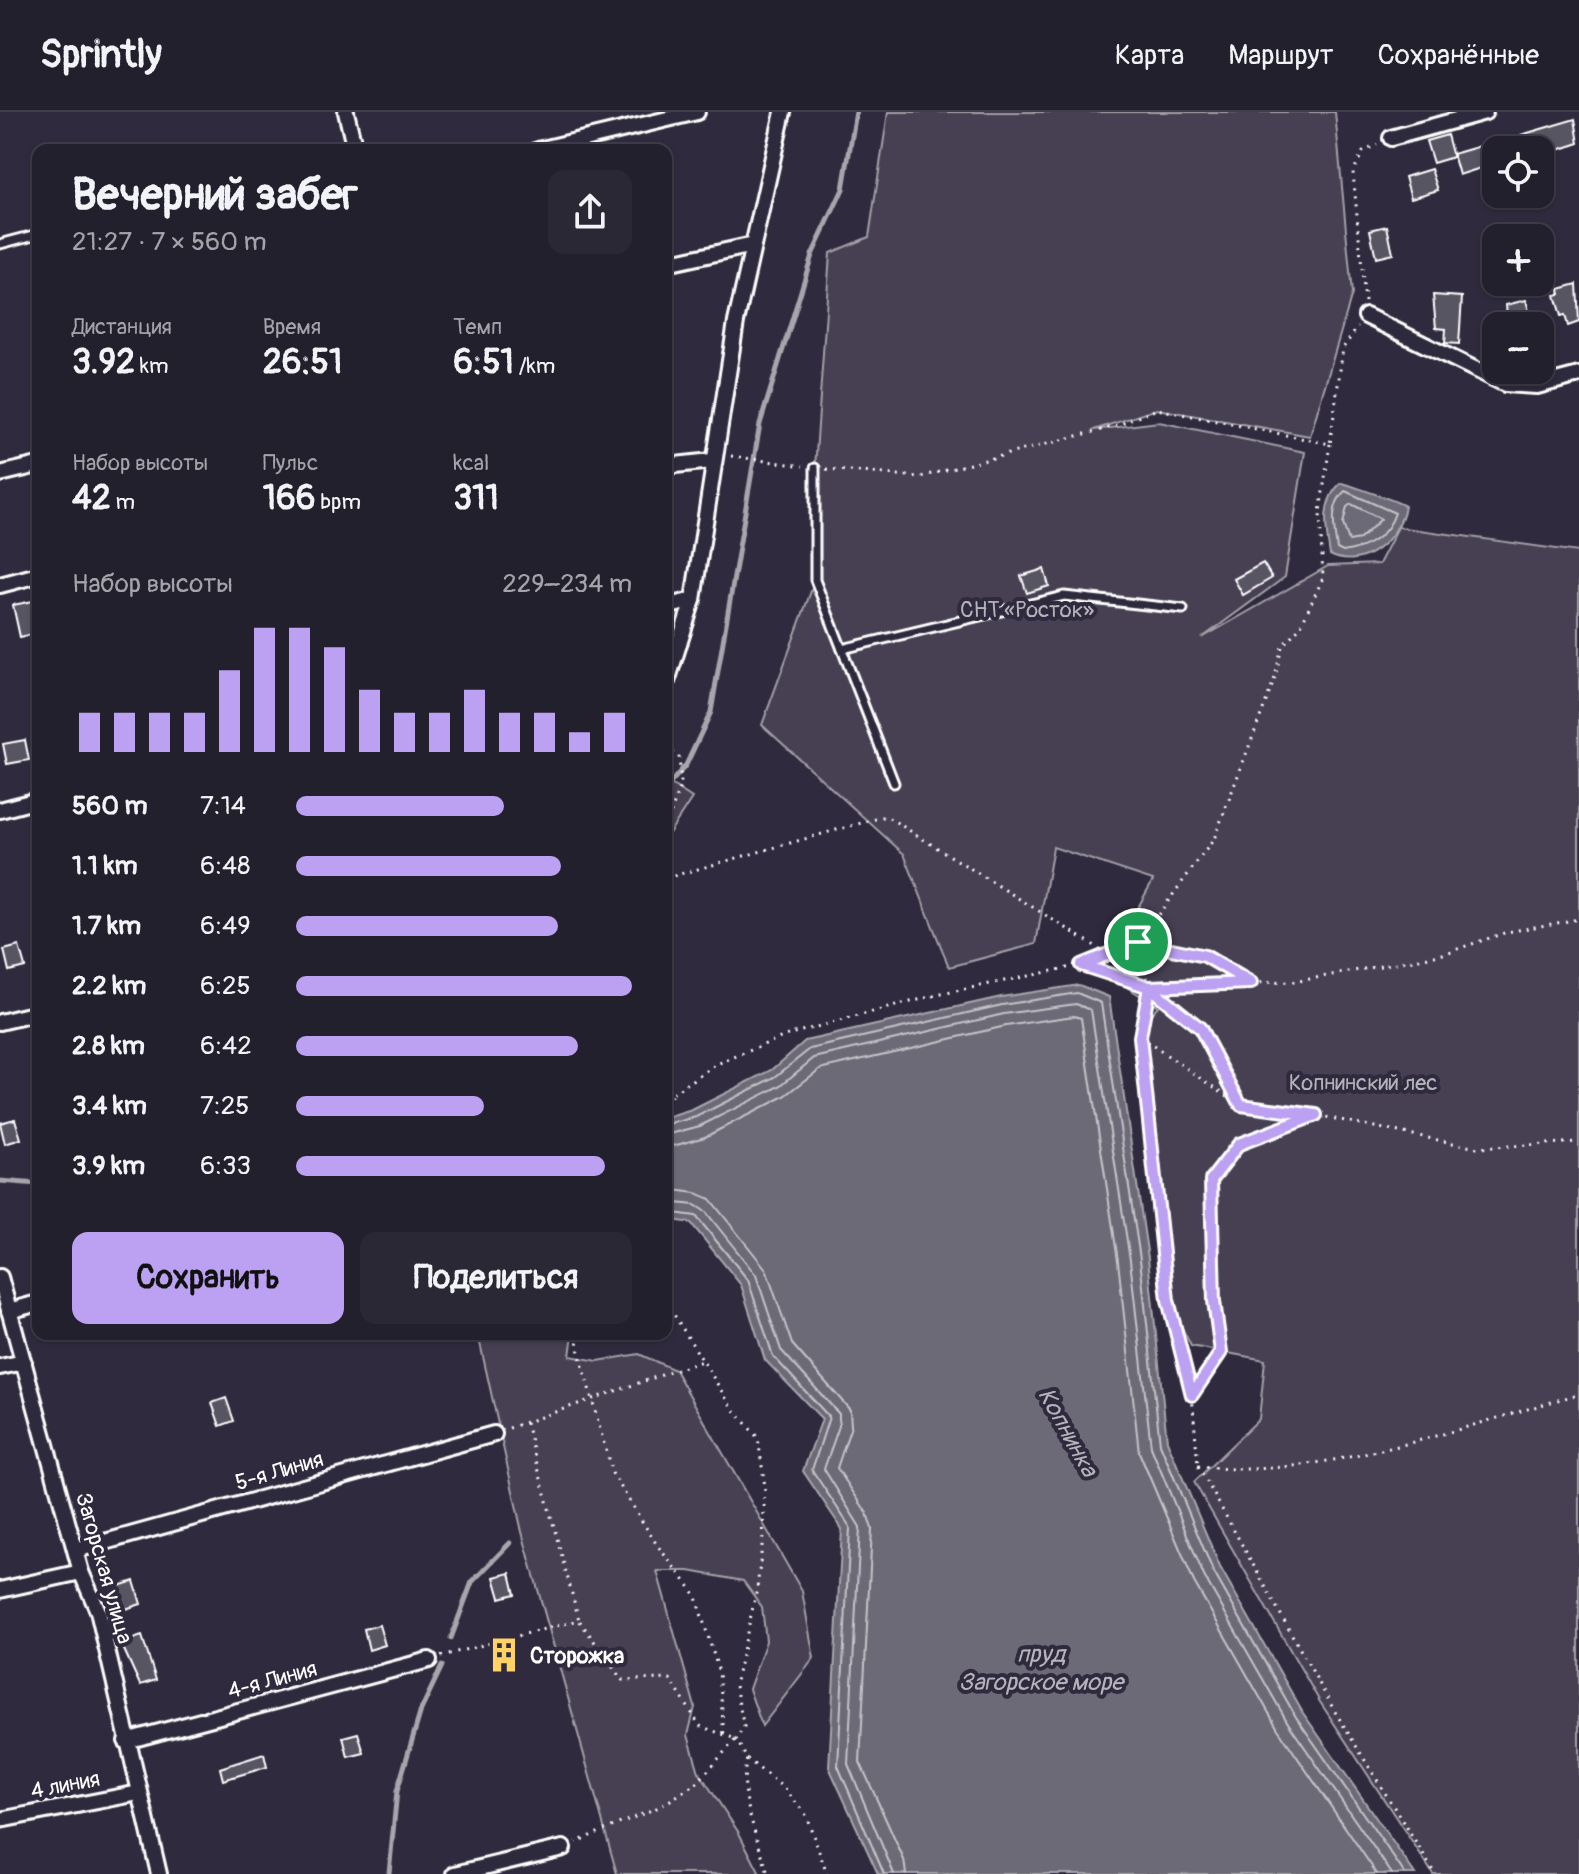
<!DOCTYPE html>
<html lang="ru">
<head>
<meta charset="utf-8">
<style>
  body { margin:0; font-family:Pangolin,sans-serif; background:#2b2836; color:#f1f3f6; height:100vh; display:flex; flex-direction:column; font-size:30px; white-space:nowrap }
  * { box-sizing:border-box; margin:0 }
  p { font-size:26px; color:#a3a3aa }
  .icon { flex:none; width:44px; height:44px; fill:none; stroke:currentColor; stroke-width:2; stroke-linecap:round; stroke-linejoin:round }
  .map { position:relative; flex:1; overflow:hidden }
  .side { position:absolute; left:32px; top:32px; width:640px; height:1196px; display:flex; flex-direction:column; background:#23202e; border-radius:16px; box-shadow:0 2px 6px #0004,0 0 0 2px #403e4a }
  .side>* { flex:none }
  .tools { position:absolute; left:1482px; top:24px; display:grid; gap:16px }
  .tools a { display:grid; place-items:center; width:72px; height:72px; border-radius:16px; background:#23202e; box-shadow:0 2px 6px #0004,0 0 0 2px #403e4a; font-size:40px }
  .pin { position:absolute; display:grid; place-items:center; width:68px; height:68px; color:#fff; margin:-34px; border:4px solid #fff; border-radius:50%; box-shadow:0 2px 8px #0007 }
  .round { display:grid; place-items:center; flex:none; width:84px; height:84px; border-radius:16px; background:#2b2836 }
  .head { display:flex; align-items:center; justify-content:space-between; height:136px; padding:0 40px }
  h1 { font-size:44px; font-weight:700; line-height:60px }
  .figures { display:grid; grid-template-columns:repeat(3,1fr); gap:12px; height:136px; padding:8px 40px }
  .figures div { display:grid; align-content:center }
  .figures b { font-size:34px; font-weight:700 }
  .figures small { font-size:22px; font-weight:400 }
  .figures p { font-size:22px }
  .chart { height:224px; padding:16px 40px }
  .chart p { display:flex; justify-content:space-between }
  .chart svg { width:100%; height:144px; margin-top:8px; stroke:#bca0f2; stroke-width:6 }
  .cta { display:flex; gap:16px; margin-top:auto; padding:16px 40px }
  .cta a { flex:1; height:92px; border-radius:16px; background:#bca0f2; color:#111; font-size:32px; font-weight:700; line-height:92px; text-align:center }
  .cta a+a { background:#2b2836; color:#f1f3f6 }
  ul { padding:0 40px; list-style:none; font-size:26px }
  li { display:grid; grid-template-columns:128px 96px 1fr; align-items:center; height:60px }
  li i { height:20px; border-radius:10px; background:#bca0f2 }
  header { display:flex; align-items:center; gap:48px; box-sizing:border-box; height:112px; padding:0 40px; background:#23202e; border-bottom:2px solid #403e4a }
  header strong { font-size:38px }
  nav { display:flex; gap:44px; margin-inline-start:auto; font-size:28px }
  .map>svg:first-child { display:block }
</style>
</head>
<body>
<header>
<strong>Sprintly</strong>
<nav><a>Карта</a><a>Маршрут</a><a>Сохранённые</a></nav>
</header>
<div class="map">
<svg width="1579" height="1762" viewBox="0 0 1579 1762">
  <rect width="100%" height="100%" fill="#2f2a3d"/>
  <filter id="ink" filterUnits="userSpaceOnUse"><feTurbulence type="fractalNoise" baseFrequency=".0125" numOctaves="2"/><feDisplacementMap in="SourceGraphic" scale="16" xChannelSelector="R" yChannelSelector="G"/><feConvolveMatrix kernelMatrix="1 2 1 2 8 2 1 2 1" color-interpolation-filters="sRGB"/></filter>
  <g filter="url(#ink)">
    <g fill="#464152" stroke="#a2a0a8" stroke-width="2">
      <path d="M 888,0 L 1335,0 L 1352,182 L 1310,324 L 1157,297 L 1094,318 L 1159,310 L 1305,340 L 1285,465 L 1202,526 L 1328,454 L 1379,452 L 1398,415 L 1579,440 L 1579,1762 L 1433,1762 L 1320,1590 L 1194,1370 L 1259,1307 L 1265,1248 L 1191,1234 L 1168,1188 L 1138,916 L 1158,894 L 1128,876 L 1124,821 L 1153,768 L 1053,735 L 1036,832 L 949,855 L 904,742 L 762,613 L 815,468 L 815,356 L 830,141 L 869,125 Z"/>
      <path d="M 666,669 L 692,686 L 666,726 Z"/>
      <path d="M 478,1222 L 573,1222 L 570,1244 L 598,1249 L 639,1242 L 675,1258 L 802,1479 L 814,1546 L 762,1614 L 749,1577 L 766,1529 L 762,1495 L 743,1469 L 689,1459 L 657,1459 L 695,1595 L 688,1623 L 699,1660 L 739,1721 L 760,1762 L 617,1762 L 522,1420 Z"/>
    </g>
    <g fill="#6d6a77" stroke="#a7a6ad" stroke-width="2">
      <path d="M 1341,371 C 1348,372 1399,390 1405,394 C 1400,426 1363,460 1330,443 C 1326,418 1320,390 1341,371 Z"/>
      <path d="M 1079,873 L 1109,885 L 1148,1146 L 1167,1329 L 1220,1455 L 1303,1601 L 1415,1762 L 878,1762 L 829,1655 L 842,1417 L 803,1359 L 822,1307 L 765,1248 L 741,1173 L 691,1111 L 666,1107 L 666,1006 L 692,998 L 772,958 L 805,929 L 1001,885 Z"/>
    </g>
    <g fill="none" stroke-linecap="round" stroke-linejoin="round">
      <g stroke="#c5c3c9" stroke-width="2">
        <path d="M 1345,379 L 1395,401 C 1387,425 1368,436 1343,440 L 1337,437 C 1334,418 1329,393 1345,379 Z"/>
        <path d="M 1351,392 L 1381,407 L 1360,427 L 1349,429 L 1343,412 L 1347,395 Z"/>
        <path d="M 666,1013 L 696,1005 L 775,965 L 810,937 L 1002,893 L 1077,881 L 1101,891 L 1140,1147 L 1160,1332 L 1213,1459 L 1296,1605 L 1405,1762"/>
        <path d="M 666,1023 L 700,1014 L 780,974 L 814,946 L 1004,902 L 1076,892 L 1091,898 L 1130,1148 L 1151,1335 L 1204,1464 L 1288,1611 L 1392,1762"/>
        <path d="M 666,1036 L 705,1025 L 785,984 L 820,957 L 1006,914 L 1074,904 L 1081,906 L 1118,1149 L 1139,1340 L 1194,1470 L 1278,1617 L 1377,1762"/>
        <path d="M 666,1077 L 696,1081 L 710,1087 L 766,1157 L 792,1232 L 850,1298 L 851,1314 L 837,1356 L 867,1401 L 872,1417 L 860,1650 L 904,1748 L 906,1762"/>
        <path d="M 666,1090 L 695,1093 L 706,1100 L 756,1163 L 781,1238 L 839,1302 L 839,1314 L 824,1357 L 860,1415 L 848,1652 L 894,1762"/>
        <path d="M 666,1100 L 696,1104 L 748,1168 L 773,1244 L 829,1305 L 812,1358 L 850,1415 L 838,1654 L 884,1762"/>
      </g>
      <g stroke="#a7a6ad" stroke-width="5">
        <path d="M 666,676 L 686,653 L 711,600 L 760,312 L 812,143 L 843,77 L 856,0"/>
        <path d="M 0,1069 L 38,1072"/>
        <path d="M 451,1526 L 472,1470 L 510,1431"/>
        <path d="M 389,1761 L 397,1679 L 421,1598 L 442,1554"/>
      </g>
    </g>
    <g fill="#595564" stroke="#fff" stroke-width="2">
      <path d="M 1575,7 L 1579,31 L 1555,39 L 1553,33 L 1526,38 L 1521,23 Z"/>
      <path d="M 1447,23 L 1453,45 L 1433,51 L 1426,29 Z"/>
      <path d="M 1484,33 L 1490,53 L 1459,63 L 1453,42 Z"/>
      <path d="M 1431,57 L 1438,78 L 1411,86 L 1405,65 Z"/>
      <path d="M 1387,114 L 1393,142 L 1376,146 L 1370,118 Z"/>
      <path d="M 1577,172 L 1579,210 L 1568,214 L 1565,203 L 1561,204 L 1555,183 L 1560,182 L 1559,177 Z"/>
      <path d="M 1433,183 L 1462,185 L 1459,232 L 1445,231 L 1446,217 L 1436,216 Z"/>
      <path d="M 1526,188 L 1533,214 L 1508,214 L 1506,193 Z"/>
      <path d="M 1263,451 L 1272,466 L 1243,483 L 1234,467 Z"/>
      <path d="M 1044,457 L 1049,474 L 1027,481 L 1021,464 Z"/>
      <path d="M 38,488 L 38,521 L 20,525 L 13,493 Z"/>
      <path d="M 25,628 L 29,648 L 7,652 L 3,632 Z"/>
      <path d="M 19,834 L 25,855 L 9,859 L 4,838 Z"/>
      <path d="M 15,1007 L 21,1027 L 5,1032 L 0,1011 Z"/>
      <path d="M 226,1286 L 234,1309 L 220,1314 L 212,1291 Z"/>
      <path d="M 510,1461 L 515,1482 L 500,1486 L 494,1465 Z"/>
      <path d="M 134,1469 L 141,1492 L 119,1499 L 112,1476 Z"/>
      <path d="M 379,1513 L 385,1533 L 369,1538 L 364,1517 Z"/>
      <path d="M 142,1524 L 156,1568 L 140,1573 L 121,1531 Z"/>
      <path d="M 358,1621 L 364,1641 L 348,1645 L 343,1625 Z"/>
      <path d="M 264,1642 L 267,1655 L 223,1668 L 220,1656 Z"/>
    </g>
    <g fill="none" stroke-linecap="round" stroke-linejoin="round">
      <g stroke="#fff" stroke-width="13">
        <g id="lane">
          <path d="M 0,132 L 38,122"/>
          <path d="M 815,356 L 815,468 L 894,671"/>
          <path d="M 842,537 L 1064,484 L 1183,497"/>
        </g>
      </g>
      <g stroke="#fff" stroke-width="20">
        <g id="street">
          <path d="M 346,0 L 355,38"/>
          <path d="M 1391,26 L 1485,0"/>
          <path d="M 538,38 L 697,0"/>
          <path d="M 666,152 L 753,133"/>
          <path d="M 1366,204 L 1505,272 L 1537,274 L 1579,263"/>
          <path d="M 666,354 L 712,349"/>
          <path d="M 0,362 L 38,353"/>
          <path d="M 0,473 L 38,463"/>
          <path d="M 666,495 L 693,488"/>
          <path d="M 666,573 L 693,488 L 736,210 L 783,0"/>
          <path d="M 0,698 L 38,688"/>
          <path d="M 0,910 L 38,901"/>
          <path d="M 0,1165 L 81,1460 L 98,1499 L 159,1762"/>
          <path d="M 9,1199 L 38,1191"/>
          <path d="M 0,1255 L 24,1250"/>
          <path d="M 76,1438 L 494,1322"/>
          <path d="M 0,1478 L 81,1460"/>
          <path d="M 126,1629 L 429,1548"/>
          <path d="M 0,1708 L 139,1681"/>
          <path d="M 455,1762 L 563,1736"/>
        </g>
      </g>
      <g stroke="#fff" stroke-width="3" stroke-dasharray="2 6" stroke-linecap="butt">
        <path d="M 1365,190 L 1353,60 L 1363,40 L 1377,33"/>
        <path d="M 1330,332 L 1320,400 L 1323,466 L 1300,515 L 1282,534 L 1275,566 L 1214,727 L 1138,830 L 1149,875 L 1140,925 L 1168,1188 L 1192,1283 L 1198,1354 L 1334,1598 L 1435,1762"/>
        <path d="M 731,344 L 803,354"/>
        <path d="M 826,357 L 920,365 L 1116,314 L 1157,297 L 1330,332 L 1343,236 L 1358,215"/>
        <path d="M 666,636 L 679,644 L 681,671 L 666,715"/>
        <path d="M 666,766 L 886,704 L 1108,842"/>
        <path d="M 1082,854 L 1149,875 L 1251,871"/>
        <path d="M 1149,875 L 1200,916 L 1239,989"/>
        <path d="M 1140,925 L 1241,993 L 1316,1003 L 1477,1036 L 1579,1030"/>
        <path d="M 666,986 L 717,952 L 790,922 L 937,883 L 1081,853 L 1138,830 L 1205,844 L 1251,871 L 1294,870 L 1440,843 L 1507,820 L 1579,807"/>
        <path d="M 666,991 L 672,984"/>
        <path d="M 666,1190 L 731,1294 L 758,1326 L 765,1375 L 763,1425 L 757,1477 L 735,1574 L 744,1615 L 736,1627 L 747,1647 C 737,1681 759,1729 768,1762"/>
        <path d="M 580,1222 L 577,1232 L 612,1361 L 657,1433 L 695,1482 L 719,1560 L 724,1625"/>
        <path d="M 1192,1282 L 1221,1240 L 1214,1189 L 1211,1068 L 1239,1032 L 1313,1005"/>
        <path d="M 526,1311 L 579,1508"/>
        <path d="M 509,1316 L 702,1249"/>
        <path d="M 1198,1354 C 1313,1371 1467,1313 1579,1282"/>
        <path d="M 441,1544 L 579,1508 L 622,1568 L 670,1567 L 700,1614 L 736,1627 L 697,1671 L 661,1694 L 576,1730"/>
        <path d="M 747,1647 L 785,1677 L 806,1703 L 827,1762"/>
      </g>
      <use href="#lane" stroke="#2f2a3d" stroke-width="7"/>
      <use href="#street" stroke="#2f2a3d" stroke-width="14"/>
    </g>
  </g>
  <g fill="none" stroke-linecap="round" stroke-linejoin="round" filter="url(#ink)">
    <g stroke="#fff" stroke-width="16">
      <path id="route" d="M 1138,830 L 1081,853 L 1149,875 L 1140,925 L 1168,1188 L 1192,1283 L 1221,1240 L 1214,1189 L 1211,1068 L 1239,1032 L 1316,1003 L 1241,993 L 1200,916 L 1149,875 L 1251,871 L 1205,844 L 1138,830"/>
    </g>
    <use href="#route" stroke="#bca0f2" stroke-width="10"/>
  </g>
  <defs>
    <g id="building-bare" transform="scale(2.76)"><path d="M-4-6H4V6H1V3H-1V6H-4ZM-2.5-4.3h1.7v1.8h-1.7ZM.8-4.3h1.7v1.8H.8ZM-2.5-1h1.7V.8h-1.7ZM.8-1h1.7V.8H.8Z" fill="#ffd166" stroke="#2f2a3d" stroke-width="2.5" paint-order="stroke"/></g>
  </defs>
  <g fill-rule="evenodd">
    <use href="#building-bare" x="504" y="1543"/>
  </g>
  <g text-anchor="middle" stroke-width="8" stroke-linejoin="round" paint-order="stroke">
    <g font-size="22" fill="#b5b3ba" stroke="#2f2a3d">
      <text x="1027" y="505">СНТ «Росток»</text>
      <text x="1363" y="978">Копнинский лес</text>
    </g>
    <g font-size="22" fill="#fff" stroke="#2f2a3d">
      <text transform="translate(279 1358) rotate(-16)" y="8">5-я Линия</text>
      <text transform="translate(105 1456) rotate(74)" y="8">Загорская улица</text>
      <text transform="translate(272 1567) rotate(-15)" y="8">4-я Линия</text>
      <text transform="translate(65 1672) rotate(-11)" y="8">4 линия</text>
    </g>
    <g font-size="22" font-weight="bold" fill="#fff" stroke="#2f2a3d" text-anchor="start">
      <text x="530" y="1551">Сторожка</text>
    </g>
    <g font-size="24" font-style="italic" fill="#b6b4bb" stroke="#2f2a3d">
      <text transform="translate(1068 1320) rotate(61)" y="8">Копнинка</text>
      <text x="1041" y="1550">пруд<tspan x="1041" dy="28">Загорское море</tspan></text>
    </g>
  </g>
</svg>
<div class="tools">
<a><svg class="icon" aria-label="locate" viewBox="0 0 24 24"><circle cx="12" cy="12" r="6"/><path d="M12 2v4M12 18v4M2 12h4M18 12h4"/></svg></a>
<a>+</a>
<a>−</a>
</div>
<div class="pin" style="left:1138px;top:830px;background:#1e9e55"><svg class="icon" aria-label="arrive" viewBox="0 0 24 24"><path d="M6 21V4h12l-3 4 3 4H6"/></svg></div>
<section class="side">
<div class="head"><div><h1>Вечерний забег</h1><p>21:27 · 7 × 560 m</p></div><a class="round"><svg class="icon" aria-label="share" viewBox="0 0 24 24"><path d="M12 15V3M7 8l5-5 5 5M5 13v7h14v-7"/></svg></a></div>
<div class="figures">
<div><p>Дистанция</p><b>3.92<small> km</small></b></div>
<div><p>Время</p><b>26:51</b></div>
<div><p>Темп</p><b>6:51<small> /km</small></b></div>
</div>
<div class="figures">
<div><p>Набор высоты</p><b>42<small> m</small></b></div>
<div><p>Пульс</p><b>166<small> bpm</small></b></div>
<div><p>kcal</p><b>311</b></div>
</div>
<div class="chart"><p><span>Набор высоты</span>229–234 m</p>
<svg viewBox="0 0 160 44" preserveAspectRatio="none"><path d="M5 44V32M15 44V32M25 44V32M35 44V32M45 44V19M55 44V6M65 44V6M75 44V12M85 44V25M95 44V32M105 44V32M115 44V25M125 44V32M135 44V32M145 44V38M155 44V32"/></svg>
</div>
<ul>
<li><b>560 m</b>7:14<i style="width:62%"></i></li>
<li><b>1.1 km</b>6:48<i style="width:79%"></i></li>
<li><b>1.7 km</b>6:49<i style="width:78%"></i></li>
<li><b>2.2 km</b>6:25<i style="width:100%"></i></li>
<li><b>2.8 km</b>6:42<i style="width:84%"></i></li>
<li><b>3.4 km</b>7:25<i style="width:56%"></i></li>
<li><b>3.9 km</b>6:33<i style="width:92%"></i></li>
</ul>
<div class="cta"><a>Сохранить</a><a>Поделиться</a></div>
</section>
</div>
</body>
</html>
